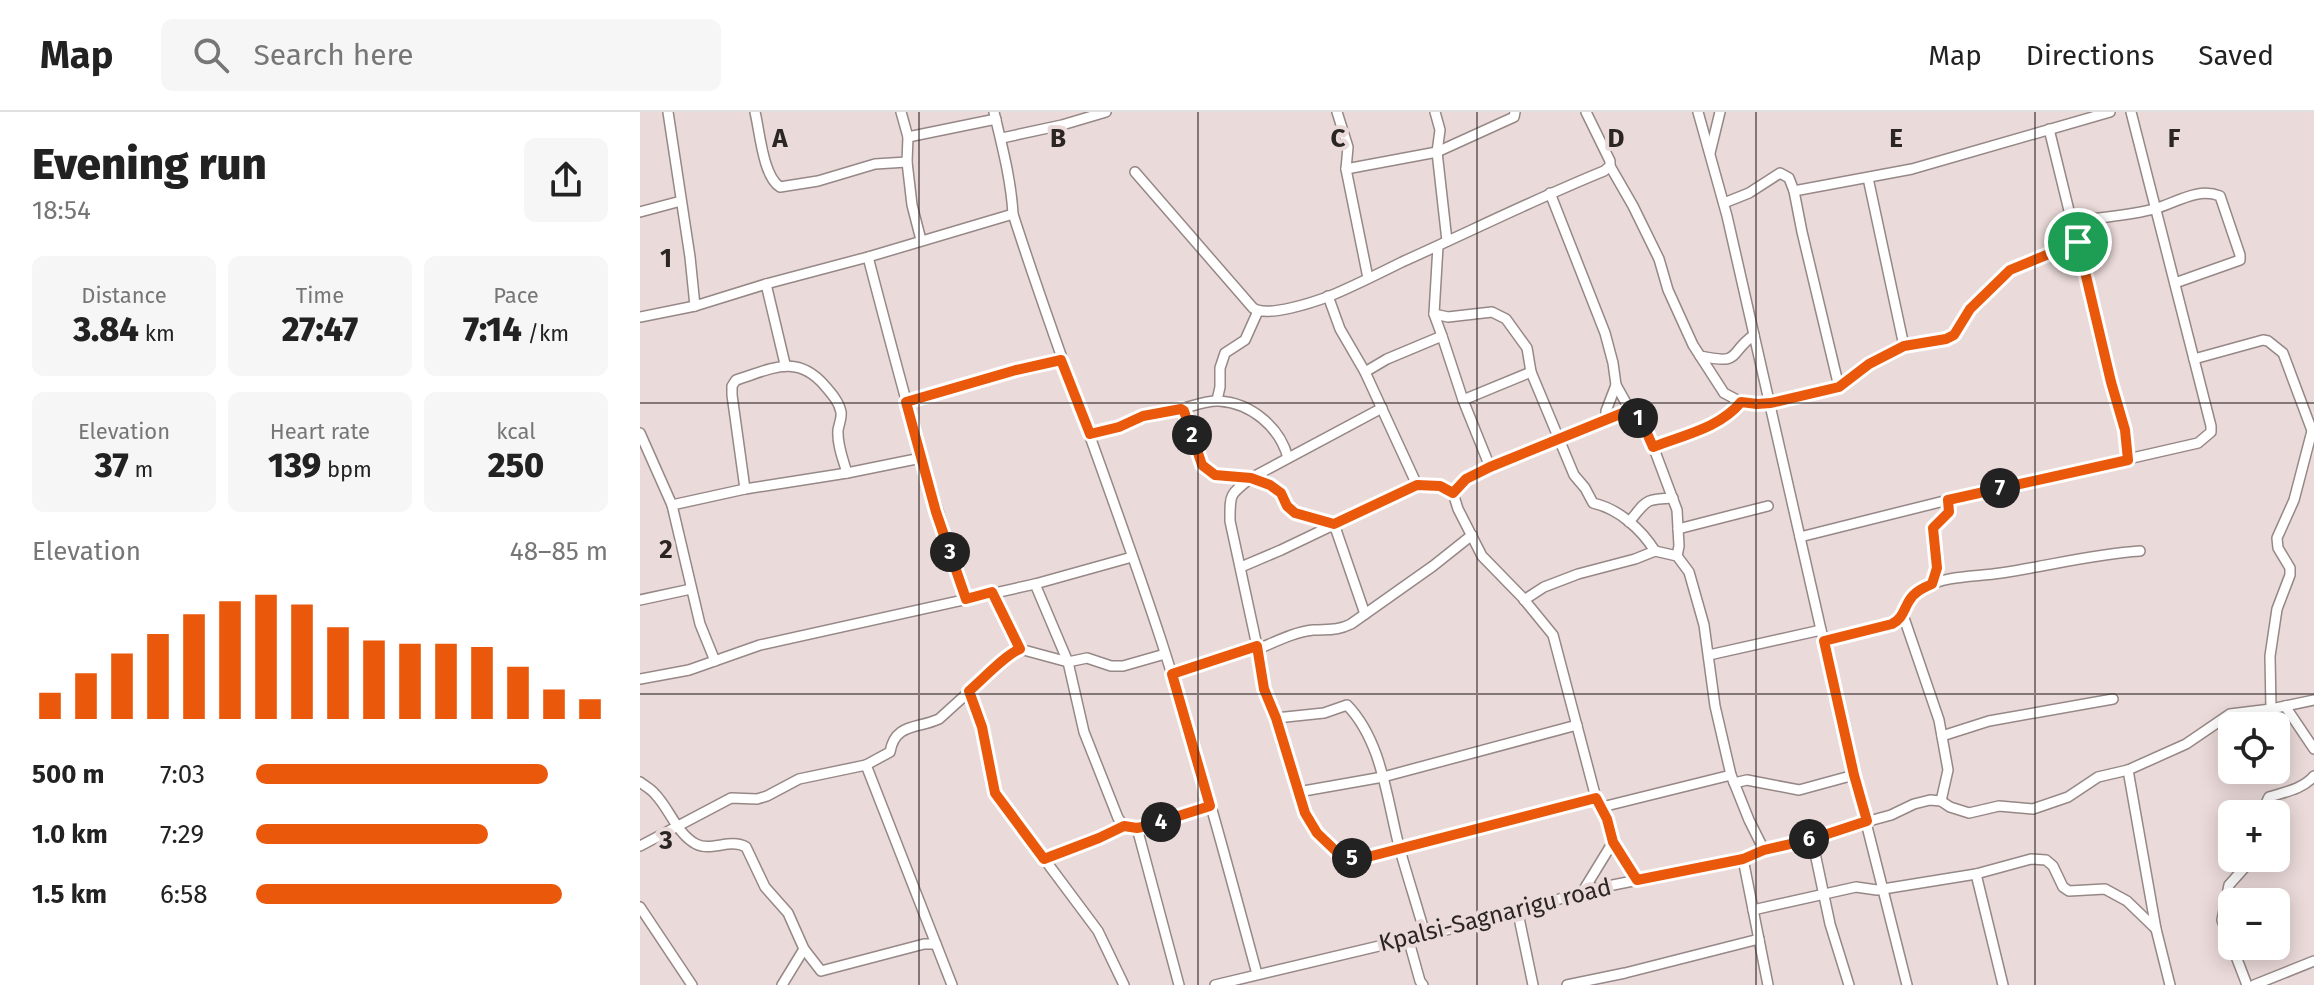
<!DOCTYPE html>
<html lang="en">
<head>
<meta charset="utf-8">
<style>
  body { margin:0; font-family:"Fira Sans",sans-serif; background:#f6f6f6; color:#222; height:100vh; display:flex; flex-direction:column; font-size:30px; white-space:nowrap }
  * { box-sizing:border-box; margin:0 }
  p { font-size:26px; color:#767676 }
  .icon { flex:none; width:44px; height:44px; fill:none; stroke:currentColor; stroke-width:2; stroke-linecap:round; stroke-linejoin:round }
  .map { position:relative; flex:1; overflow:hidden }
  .drawer { display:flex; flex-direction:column; background:#fff; width:640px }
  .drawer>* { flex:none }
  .buttons { position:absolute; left:1578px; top:600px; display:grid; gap:16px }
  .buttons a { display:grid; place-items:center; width:72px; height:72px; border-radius:12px; background:#fff; box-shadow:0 4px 20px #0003; font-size:40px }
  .pin { position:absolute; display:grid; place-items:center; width:68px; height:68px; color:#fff; margin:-34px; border:4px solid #fff; border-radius:50%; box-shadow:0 2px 8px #0007 }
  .km { position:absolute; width:40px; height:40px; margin:-20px; border-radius:50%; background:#222; color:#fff; font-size:22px; line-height:40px; text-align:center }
  .round { display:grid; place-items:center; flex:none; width:84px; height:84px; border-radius:12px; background:#f6f6f6 }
  .head { display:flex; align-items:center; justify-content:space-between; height:136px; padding:0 32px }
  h1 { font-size:44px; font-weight:800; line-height:60px }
  .stats { display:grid; grid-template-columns:repeat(3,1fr); gap:12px; height:136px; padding:8px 32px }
  .stats div { display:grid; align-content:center; border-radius:12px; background:#f6f6f6; text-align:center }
  .stats b { font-size:34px; font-weight:800 }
  .stats small { font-size:22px; font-weight:400 }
  .stats p { font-size:22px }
  .chart { height:224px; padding:16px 32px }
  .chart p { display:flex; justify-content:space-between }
  .chart svg { width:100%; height:144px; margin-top:8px; stroke:#ea580c; stroke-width:6 }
  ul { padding:0 32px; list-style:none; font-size:26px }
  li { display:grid; grid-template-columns:128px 96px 1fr; align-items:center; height:60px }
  li i { height:20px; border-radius:10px; background:#ea580c }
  header { display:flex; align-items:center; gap:48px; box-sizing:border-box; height:112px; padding:0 40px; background:#fff; border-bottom:2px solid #e0e0e0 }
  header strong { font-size:38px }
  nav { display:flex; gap:44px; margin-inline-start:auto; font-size:28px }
  .search { width:560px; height:72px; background:#f6f6f6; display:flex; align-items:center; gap:20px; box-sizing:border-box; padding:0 28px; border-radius:12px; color:#767676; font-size:30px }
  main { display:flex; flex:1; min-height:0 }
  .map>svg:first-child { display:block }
</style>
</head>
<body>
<header>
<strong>Map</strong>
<div class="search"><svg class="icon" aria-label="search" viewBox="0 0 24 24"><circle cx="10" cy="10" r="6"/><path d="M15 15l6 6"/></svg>Search here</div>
<nav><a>Map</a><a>Directions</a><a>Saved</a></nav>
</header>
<main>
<section class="drawer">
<div class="head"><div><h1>Evening run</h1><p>18:54</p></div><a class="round"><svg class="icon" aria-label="share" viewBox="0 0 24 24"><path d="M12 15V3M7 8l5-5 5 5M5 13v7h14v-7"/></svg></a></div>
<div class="stats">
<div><p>Distance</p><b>3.84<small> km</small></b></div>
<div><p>Time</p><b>27:47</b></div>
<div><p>Pace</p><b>7:14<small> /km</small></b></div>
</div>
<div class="stats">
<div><p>Elevation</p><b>37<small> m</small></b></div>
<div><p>Heart rate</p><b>139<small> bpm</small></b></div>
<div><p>kcal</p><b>250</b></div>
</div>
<div class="chart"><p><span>Elevation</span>48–85 m</p>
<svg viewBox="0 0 160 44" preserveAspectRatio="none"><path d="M5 44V36M15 44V30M25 44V24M35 44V18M45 44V12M55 44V8M65 44V6M75 44V9M85 44V16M95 44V20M105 44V21M115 44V21M125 44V22M135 44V28M145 44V35M155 44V38"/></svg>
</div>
<ul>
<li><b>500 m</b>7:03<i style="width:83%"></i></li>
<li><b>1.0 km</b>7:29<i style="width:66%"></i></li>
<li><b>1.5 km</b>6:58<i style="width:87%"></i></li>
</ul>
</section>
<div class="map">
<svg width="1674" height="873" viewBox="0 0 1674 873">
  <rect width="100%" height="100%" fill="#eadad9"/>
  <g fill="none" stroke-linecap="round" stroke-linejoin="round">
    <g stroke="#968886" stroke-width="12">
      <g id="minor">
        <path d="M 28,0 L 50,145 L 55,194"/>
        <path d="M 115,0 C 120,21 123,64 140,75 L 178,69 L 235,52 L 267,50"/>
        <path d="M 261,0 L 268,25 L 267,50 L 272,93 L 281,128"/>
        <path d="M 354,0 C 362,34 371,67 373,102 C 419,246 475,387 522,531 C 557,640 587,751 617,862"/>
        <path d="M 697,0 L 708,35 L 706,57 L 728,166"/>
        <path d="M 795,0 L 800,18 L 797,40 L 807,129"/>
        <path d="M 1058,0 L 1087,104 L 1214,663 L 1267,873"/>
        <path d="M 1409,17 L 1471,270 L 1485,318 L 1488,348"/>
        <path d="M 268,25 L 356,7"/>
        <path d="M 362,26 L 422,13 L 466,0"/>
        <path d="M 1070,41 L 1080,0"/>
        <path d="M 970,54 L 993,94 L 1019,147 L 1028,178 L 1053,233 L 1084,281 L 1101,290 L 1117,292 L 1131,291 L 1199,275 L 1229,252 L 1264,234 L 1306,227 L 1314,223 L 1330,197 L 1370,158 L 1438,130"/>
        <path d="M 706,57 L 797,40 L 874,5 L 875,0"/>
        <path d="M 495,60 L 613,196 C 627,206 674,190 690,184 C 714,174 738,162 762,150 C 829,120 895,87 964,59 L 970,54 L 970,49 L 946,0"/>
        <path d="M 1228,66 L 1264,234"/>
        <path d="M 1154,79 L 1272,57 L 1470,0"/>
        <path d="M 910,81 L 965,221 L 973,251 L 976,273 L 966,299 L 966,308"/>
        <path d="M 1084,91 L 1109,81 L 1140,61 L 1149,66 L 1154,79 L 1162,120 L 1199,275"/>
        <path d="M 0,100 L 41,89"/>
        <path d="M 1433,110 C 1459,105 1488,104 1514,97 C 1536,91 1557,75 1580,84 L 1600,143 L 1600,148 L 1535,171"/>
        <path d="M 228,145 C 258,260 288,374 326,487"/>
        <path d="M 126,172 L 145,252"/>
        <path d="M 688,184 L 700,217 L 725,260 L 777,373"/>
        <path d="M 794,202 L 808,205 L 852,200 L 866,207 L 887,236 L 891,260 L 934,363 L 945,376 L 953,391 C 979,397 1001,417 1015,439"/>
        <path d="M 0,205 L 55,194 L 126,172 L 228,145 L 373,102"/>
        <path d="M 802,224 L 823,288 L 850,355"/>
        <path d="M 1060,244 C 1103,253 1087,242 1114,223"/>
        <path d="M 1554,247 L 1623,228 L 1628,229 L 1643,241 L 1674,324"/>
        <path d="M 725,260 L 747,247 L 802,224 L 794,202 L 798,134"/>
        <path d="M 976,273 L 990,298 L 1007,318 L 1037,398 L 1039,434 L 1037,444"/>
        <path d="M 577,288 L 580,275 L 580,256 L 585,241 L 605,228 L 618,199"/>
        <path d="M 823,288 L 891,260"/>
        <path d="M 266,290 L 376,258 L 421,248"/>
        <path d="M 742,296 L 611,366 C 589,383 590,382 590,409 L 617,534 L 624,577 L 636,606 L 665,701 L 677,721 L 699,742 L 716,748 L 956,686"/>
        <path d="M 541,297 C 553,294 567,288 579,289 C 611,291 640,315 648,346"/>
        <path d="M 0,321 L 32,393 L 60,512 L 75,549"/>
        <path d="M 450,322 C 482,314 508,301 541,297 L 544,299 C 548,312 555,343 562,353 C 574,371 613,362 633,374 C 641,379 642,387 647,394 C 656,406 680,408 694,412 L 725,502"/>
        <path d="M 1013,335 C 1043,323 1080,316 1101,290"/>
        <path d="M 105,377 L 92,283 L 92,274 L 96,268 C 131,257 157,241 185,274 C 192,282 199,290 201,300 C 202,306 199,312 198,318 C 197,333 203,347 207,361"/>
        <path d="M 813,381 L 818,397 L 842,444 L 882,485 L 913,523 L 956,686 L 967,707 L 973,730 L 997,768"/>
        <path d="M 32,393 L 105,377 L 207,361 L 281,346"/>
        <path d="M 989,410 C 1007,389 1003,387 1033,386"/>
        <path d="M 1038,417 L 1128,394"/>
        <path d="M 1160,425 L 1308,388 L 1558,331 L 1571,320 L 1571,314 L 1491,0"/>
        <path d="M 601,455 L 641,438 L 777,373 L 800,374 L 813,381 L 826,367 L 850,355 L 990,298"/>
        <path d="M 395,472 L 428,550 L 444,620 L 478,706 L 484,714 L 497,716 L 570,694"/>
        <path d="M 1292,472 L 1297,456 L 1293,416 L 1309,400 L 1308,388"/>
        <path d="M 352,480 L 380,537"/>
        <path d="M 0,488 L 51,477"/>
        <path d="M 884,488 L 904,475 L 938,462 L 995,447 L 1015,439 L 1037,444 L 1049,460 L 1064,513 L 1075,594 L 1091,663 L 1109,708 L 1124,738"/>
        <path d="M 1263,503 L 1299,608 L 1308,658 L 1301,689"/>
        <path d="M 1184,529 L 1252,512 C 1267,503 1267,485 1283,476 C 1307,463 1335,465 1361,461 C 1408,454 1453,442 1500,439"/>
        <path d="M 618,537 C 635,530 654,520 673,518 C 688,517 697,519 711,512 L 793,454 L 832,423"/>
        <path d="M 1069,543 L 1181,518"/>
        <path d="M 532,562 L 617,534"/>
        <path d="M 0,567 L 49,558 L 120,533 L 395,472 L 492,445"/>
        <path d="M 329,579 L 342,615 L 355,681 L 458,819 L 484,873"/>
        <path d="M 1645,594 L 1674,637"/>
        <path d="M 1631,597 L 1630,544 L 1637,497 L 1650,463 L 1650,456 L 1638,436 L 1637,426 L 1654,388 L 1672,319"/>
        <path d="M 636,606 L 684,601 L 707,593 C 743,630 747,690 760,738 C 768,766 777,794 785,822"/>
        <path d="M 1302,624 L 1349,609 L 1473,587"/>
        <path d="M 226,653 L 250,640 C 255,611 277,617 299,607 L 374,539 L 380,537 L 428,550 L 447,546 L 471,554 L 483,554 L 525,542"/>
        <path d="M 1488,658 L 1516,817 L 1530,873"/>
        <path d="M 0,670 C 5,674 11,677 15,682 C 29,696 37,722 56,732 C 71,740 90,726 106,735 L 125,775 L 148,801 L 164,837 L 181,859 L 284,832 L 296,832"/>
        <path d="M 1094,671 L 1107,668 L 1159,678 L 1214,663"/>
        <path d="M 658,680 L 743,665 L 937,613"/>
        <path d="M 962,695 L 1091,663"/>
        <path d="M 1621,702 L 1629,685 C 1645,680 1663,677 1674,664"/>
        <path d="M 497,716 L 539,873"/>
        <path d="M 1172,727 L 1190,812 L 1209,873"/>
        <path d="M 0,734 L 91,686 L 117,687 L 127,684 L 159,667 L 226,653 L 312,873"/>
        <path d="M 404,747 L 459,726 L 484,714"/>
        <path d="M 1103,747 L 1128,873"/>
        <path d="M 1336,762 L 1363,873"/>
        <path d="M 943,779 L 973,730"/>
        <path d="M 0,795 L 52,873"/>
        <path d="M 1113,798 L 1216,775 L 1237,778 L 1336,762 L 1391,747 L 1406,748 L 1413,754 L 1423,775 L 1429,779 L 1465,777 L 1487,789 L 1516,817"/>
        <path d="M 878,801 L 893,873"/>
        <path d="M 768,826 L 780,869 L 783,873"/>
        <path d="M 142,873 L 164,837"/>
        <path d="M 575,873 L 878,801 L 943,779 L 1103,747 L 1124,738 L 1251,703 L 1274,692 L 1290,688 L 1301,689 L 1310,695 L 1329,701 L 1359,694 L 1393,697 L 1428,685 L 1458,665 L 1488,658 L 1546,632 L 1590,602 L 1631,597 L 1674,588"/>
        <path d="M 927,873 L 985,861 L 1119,827"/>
        <path d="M 1607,873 L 1582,808 L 1589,773 L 1606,754 L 1609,746"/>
        <path d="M 1614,873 L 1674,849"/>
      </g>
    </g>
    <use href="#minor" stroke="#fff" stroke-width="9"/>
  </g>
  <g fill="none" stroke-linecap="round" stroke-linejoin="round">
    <g stroke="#fff" stroke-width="16">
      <path id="route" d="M 1438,130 L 1471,270 L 1485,318 L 1488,348 L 1308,388 L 1309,400 L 1293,416 L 1297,456 L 1292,472 C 1283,476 1274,480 1269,489 C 1263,499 1263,506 1252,512 L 1184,529 L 1214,663 L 1227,709 L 1172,727 L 1124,738 L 1103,747 L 997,768 L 973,730 L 967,707 L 956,686 L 716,748 L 699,742 L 677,721 L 665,701 L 636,606 L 624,577 L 617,534 L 532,562 L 570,694 L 507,714 L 497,716 L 484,714 L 459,726 L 404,747 L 355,681 L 342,615 L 329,579 C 342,568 366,542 380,537 L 352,480 L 326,487 L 296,400 L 266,290 L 376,258 L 421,248 L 450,322 L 479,315 L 503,304 L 541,297 L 544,299 L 562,353 L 575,363 L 611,366 L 630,373 L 641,381 L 647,394 L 655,401 L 694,412 L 777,373 L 800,374 L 813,381 L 826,367 L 850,355 L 990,298 L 1003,312 L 1013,335 C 1043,323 1080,316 1101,290 L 1117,292 L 1131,291 L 1199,275 L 1229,252 L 1264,234 L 1306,227 L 1314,223 L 1330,197 L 1370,158 Z"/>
    </g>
    <use href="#route" stroke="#ea580c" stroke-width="10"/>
  </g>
  <path fill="none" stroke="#2b2524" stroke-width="2" stroke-opacity="0.55" d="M 279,0 L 279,873M 558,0 L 558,873M 837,0 L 837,873M 1116,0 L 1116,873M 1395,0 L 1395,873M 0,291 L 1674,291M 0,582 L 1674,582"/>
  <g text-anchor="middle" stroke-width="8" stroke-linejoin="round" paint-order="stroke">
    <g font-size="24" fill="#2b2524" stroke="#eadad9">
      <text transform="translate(855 803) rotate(-14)" y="8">Kpalsi-Sagnarigu road</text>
    </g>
  </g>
  <g font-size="26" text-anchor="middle" font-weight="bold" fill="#2b2524" stroke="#eadad9" stroke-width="8" stroke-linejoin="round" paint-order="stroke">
    <text x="140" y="35">A</text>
    <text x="418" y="35">B</text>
    <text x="698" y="35">C</text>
    <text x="976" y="35">D</text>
    <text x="1256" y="35">E</text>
    <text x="1534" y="35">F</text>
    <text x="26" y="155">1</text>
    <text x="26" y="446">2</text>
    <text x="26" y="737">3</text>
  </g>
</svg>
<div class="buttons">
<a><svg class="icon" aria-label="locate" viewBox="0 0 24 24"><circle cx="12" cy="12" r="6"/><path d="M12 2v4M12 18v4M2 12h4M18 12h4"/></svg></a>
<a>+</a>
<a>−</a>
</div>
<div class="pin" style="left:1438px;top:130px;background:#1e9e55"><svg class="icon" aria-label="arrive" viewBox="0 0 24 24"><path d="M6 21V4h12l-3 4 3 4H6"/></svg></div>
<b class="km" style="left:998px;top:306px">1</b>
<b class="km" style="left:552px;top:323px">2</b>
<b class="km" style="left:310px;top:440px">3</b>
<b class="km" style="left:521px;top:710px">4</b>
<b class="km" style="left:712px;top:746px">5</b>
<b class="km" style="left:1169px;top:727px">6</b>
<b class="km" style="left:1360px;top:376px">7</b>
</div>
</main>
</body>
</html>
